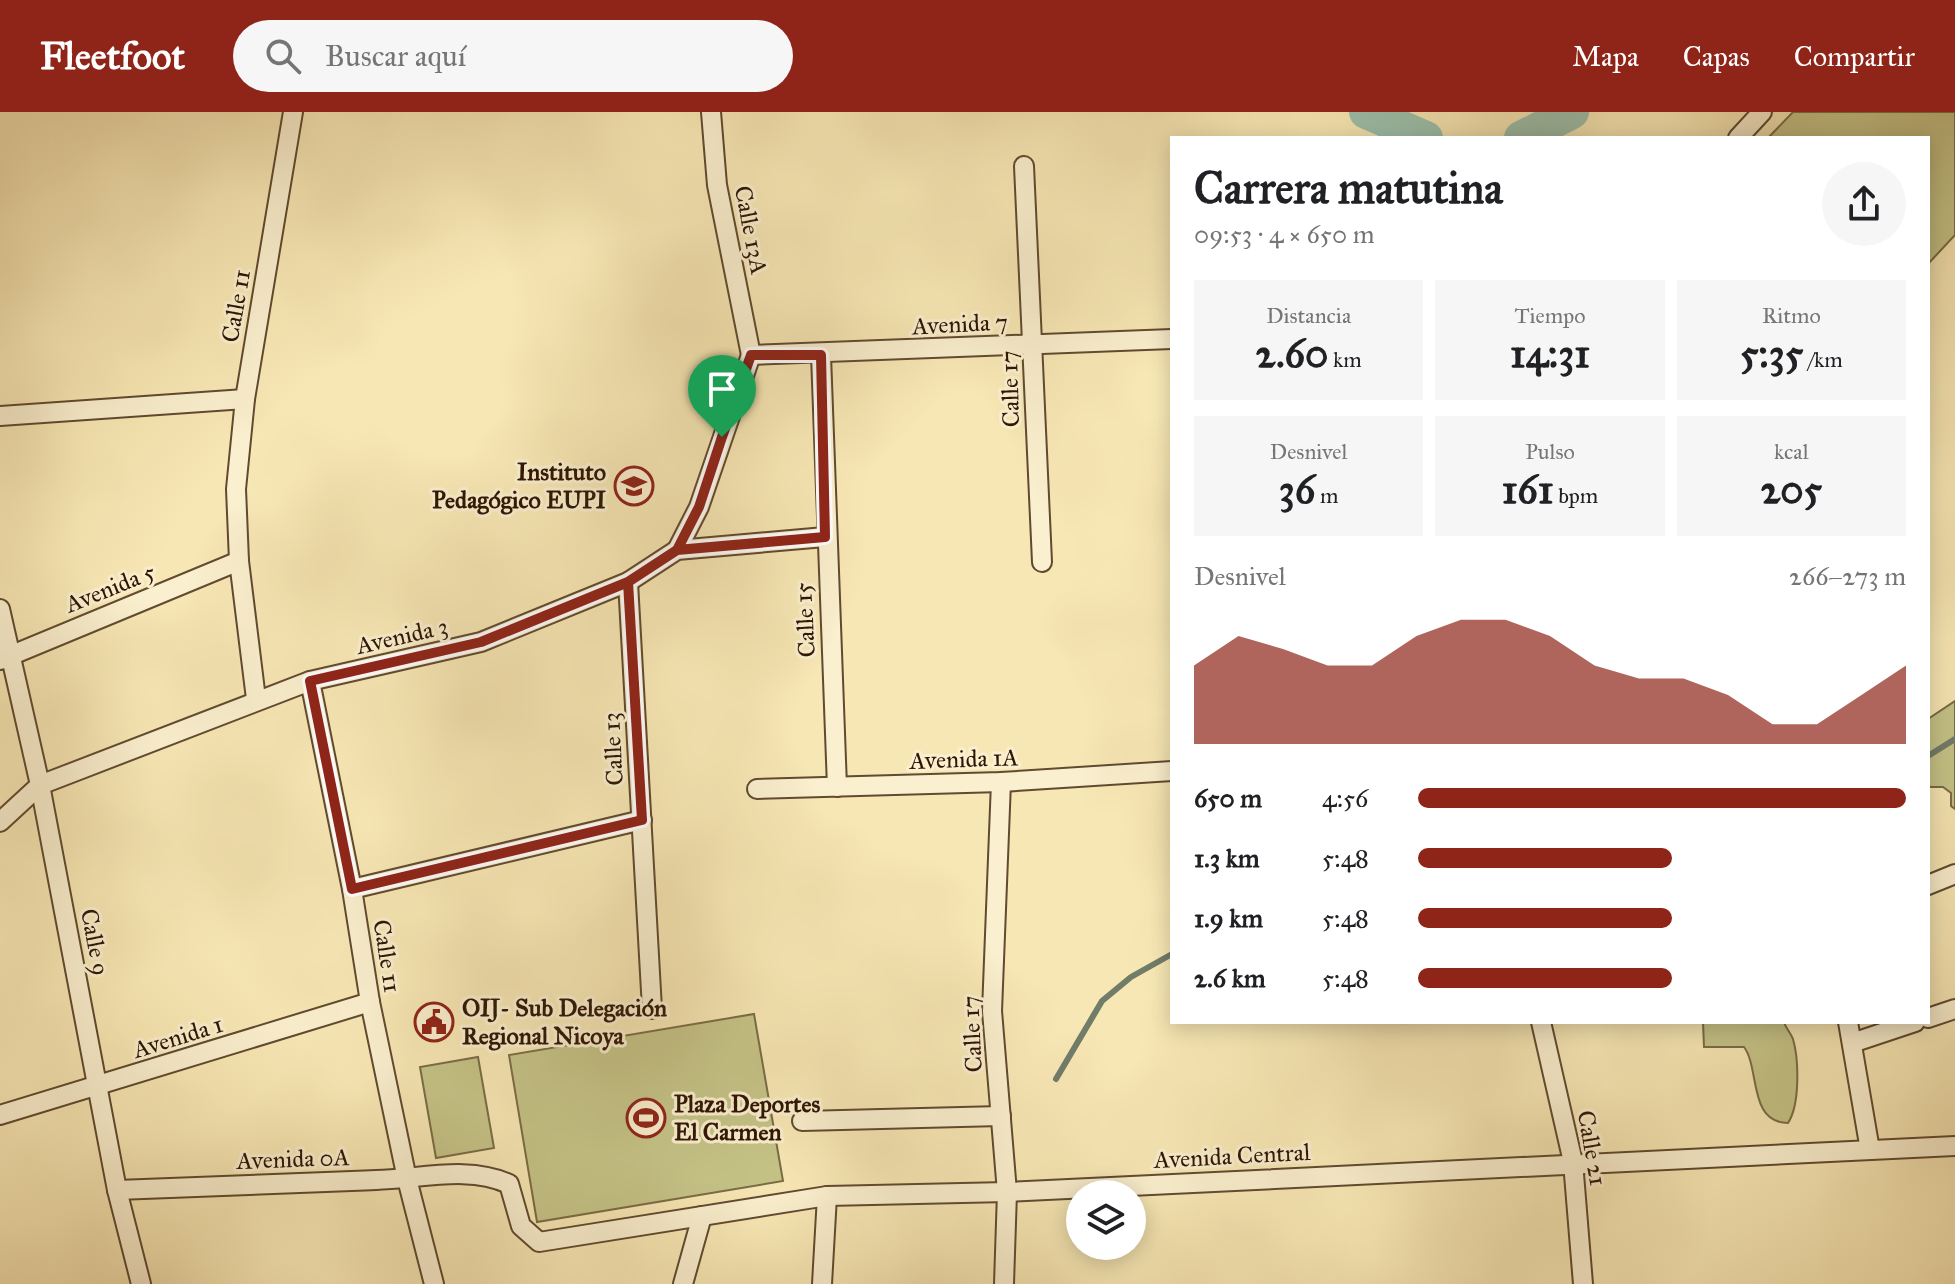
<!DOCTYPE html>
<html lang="es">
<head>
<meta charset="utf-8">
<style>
  body { margin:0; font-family:"IM FELL Great Primer",serif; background:#f6f6f6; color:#202124; height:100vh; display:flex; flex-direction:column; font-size:30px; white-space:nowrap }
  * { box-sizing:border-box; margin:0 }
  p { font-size:26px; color:#757577 }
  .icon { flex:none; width:44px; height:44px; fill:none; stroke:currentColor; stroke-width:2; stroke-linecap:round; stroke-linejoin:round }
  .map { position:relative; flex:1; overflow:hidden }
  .sheet { position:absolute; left:1170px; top:24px; width:760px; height:888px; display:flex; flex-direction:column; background:#fff; border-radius:0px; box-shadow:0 4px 20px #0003 }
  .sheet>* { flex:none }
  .buttons { position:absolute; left:1066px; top:1068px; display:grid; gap:16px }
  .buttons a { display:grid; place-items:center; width:80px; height:80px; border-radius:50%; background:#fff; box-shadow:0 4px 20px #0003; font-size:40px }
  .pin { position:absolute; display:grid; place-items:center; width:68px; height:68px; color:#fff; margin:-82px -34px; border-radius:50% 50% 50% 0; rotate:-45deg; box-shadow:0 0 8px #0007 }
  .pin .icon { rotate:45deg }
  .round { display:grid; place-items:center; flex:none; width:84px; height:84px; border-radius:42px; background:#f6f6f6 }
  .summary { display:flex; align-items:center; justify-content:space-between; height:136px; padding:0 24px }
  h1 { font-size:44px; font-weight:700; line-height:60px }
  .figures { display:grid; grid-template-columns:repeat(3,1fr); gap:12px; height:136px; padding:8px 24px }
  .figures div { display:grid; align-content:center; border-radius:0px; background:#f6f6f6; text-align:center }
  .figures b { font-size:40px; font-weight:700 }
  .figures small { font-size:22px; font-weight:400 }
  .figures p { font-size:22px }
  .chart { height:224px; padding:16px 24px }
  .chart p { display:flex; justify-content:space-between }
  .chart svg { width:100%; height:144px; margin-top:8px; fill:#8f2418; opacity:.7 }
  ul { padding:0 24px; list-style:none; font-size:26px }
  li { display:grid; grid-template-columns:128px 96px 1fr; align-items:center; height:60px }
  li i { height:20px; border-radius:10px; background:#8f2418 }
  header { display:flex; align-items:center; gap:48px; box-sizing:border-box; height:112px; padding:0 40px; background:#8f2418; color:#fff }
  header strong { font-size:38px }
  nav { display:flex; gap:44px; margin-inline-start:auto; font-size:28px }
  .search { width:560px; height:72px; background:#f6f6f6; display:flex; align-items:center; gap:20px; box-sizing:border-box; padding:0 28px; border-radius:44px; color:#757577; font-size:30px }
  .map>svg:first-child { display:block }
</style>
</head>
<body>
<header>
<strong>Fleetfoot</strong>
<div class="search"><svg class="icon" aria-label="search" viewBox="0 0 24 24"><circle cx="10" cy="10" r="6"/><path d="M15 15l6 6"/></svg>Buscar aquí</div>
<nav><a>Mapa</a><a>Capas</a><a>Compartir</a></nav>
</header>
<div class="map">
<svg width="1955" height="1172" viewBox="0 0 1955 1172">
  <rect width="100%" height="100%" fill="#f7e7b4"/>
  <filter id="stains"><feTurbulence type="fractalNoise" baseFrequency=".0025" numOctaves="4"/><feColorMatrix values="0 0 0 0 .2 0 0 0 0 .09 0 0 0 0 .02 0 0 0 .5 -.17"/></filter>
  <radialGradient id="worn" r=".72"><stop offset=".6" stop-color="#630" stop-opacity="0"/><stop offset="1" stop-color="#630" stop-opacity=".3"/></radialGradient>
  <g fill="#c5c387" stroke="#7a6c46" stroke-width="2">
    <path d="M 1793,0 L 1955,0 L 1955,123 L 1928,152 L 1928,26 L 1768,26 Z"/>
    <path d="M 1955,589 L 1955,697 L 1951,694 L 1951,681 L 1943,675 L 1928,675 L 1928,607 Z"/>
    <path d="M 754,902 L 783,1069 L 537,1110 L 509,943 Z"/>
    <path d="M 1703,910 L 1784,910 C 1786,917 1791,921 1793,927 C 1799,948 1800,993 1788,1011 C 1748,1011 1760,956 1744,935 L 1704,935 Z"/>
    <path d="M 478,945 L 494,1036 L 436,1046 L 420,955 Z"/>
  </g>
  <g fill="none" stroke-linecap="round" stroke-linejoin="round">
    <g stroke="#717c69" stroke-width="6">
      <path d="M 1928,644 L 1955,627"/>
      <path d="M 1056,967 L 1102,889 L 1131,865 L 1172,842"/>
    </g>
    <g stroke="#9dc0ac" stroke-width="34">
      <path d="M 1366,0 L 1426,26"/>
      <path d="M 1521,26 L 1572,0"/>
    </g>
    <g stroke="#604a30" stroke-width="22">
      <g id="minor">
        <path d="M 711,0 L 717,73 L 751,243"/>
        <path d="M 1738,26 L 1762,0"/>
        <path d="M 1024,54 L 1042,450"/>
        <path d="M 751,243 L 1172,227"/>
        <path d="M 821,243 L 837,675"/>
        <path d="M 0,304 L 245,287"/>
        <path d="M 677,438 L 699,395 L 751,243"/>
        <path d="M 628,470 L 652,897"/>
        <path d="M 0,497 L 40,673 L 117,1078 L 141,1172"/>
        <path d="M 0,548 L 239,449"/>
        <path d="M 310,569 L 352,777 L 370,890 L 407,1067 L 434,1172"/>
        <path d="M 256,587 L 239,449 L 236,377 L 245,287 L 293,0"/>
        <path d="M 1001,670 L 992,899 L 1007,1080 L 1004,1172"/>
        <path d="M 757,677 L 1001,670 L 1172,659"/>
        <path d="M 0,710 L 40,673 L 310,569 L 481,530 L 628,470 L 677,438 L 825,425"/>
        <path d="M 1928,773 L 1955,762"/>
        <path d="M 352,777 L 642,708"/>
        <path d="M 1928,906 L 1955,897"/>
        <path d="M 1541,910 L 1573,1050 L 1583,1172"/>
        <path d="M 1848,910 L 1870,1038"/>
        <path d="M 1852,931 L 1915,910"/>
        <path d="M 0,1003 L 370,890"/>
        <path d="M 802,1009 L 1001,1004"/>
        <path d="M 117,1078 C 204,1075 290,1072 376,1068 C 419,1067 469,1053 509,1072 L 521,1114 L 539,1130 L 827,1084 L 1007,1080 L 1955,1034"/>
        <path d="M 683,1172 L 702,1104"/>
        <path d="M 822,1172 L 827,1084"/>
      </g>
    </g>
    <use href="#minor" stroke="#faefce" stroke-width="18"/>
  </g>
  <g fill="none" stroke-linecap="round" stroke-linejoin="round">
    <g stroke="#fff" stroke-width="16">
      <path id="route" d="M 722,325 L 699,395 L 677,438 L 628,470 L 642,708 L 352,777 L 310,569 L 481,530 L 628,470 L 677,438 L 825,425 L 821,243 L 751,243 L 722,325"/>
    </g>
    <use href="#route" stroke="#8f2418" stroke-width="10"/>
  </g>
  <defs>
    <g id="school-ring" transform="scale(2)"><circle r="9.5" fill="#faefce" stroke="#8f2418" stroke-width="1.5"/><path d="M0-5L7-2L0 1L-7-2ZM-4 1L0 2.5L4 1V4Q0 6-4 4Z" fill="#8f2418"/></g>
    <g id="civic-ring" transform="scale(2)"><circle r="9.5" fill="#faefce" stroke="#8f2418" stroke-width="1.5"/><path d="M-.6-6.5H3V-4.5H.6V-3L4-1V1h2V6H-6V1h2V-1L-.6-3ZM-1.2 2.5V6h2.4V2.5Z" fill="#8f2418"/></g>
    <g id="stadium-ring" transform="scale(2)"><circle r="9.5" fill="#faefce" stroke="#8f2418" stroke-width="1.5"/><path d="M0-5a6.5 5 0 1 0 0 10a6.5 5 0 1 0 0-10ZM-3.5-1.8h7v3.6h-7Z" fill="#8f2418"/></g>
  </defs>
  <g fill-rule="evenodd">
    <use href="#school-ring" x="634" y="374"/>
    <use href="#civic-ring" x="434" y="910"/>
    <use href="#stadium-ring" x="646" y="1006"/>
  </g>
  <g text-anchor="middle" stroke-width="6" stroke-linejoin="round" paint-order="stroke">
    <g font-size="24" fill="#2e1504" stroke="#faefce">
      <text transform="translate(751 118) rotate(79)" y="8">Calle 13A</text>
      <text transform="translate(236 194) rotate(-80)" y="8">Calle 11</text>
      <text transform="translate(960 212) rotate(-3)" y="8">Avenida 7</text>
      <text transform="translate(1010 277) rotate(-92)" y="8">Calle 17</text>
      <text transform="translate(110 476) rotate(-22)" y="8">Avenida 5</text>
      <text transform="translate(805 508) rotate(-93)" y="8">Calle 15</text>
      <text transform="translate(402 524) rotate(-13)" y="8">Avenida 3</text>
      <text transform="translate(613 637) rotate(-93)" y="8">Calle 13</text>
      <text transform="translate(964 647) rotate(-2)" y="8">Avenida 1A</text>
      <text transform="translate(95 830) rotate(79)" y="8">Calle 9</text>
      <text transform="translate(387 844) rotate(81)" y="8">Calle 11</text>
      <text transform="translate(972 922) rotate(-93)" y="8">Calle 17</text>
      <text transform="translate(178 925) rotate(-17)" y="8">Avenida 1</text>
      <text transform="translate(1592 1036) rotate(80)" y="8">Calle 21</text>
      <text transform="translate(1232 1044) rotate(-3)" y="8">Avenida Central</text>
      <text transform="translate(293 1047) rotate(-2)" y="8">Avenida 0A</text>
    </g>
    <g font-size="24" font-weight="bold" fill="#2e1504" stroke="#faefce" text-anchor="start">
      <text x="606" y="368" text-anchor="end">Instituto<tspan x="606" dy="28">Pedagógico EUPI</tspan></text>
      <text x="462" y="904">OIJ- Sub Delegación<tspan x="462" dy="28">Regional Nicoya</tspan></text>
      <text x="674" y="1000">Plaza Deportes<tspan x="674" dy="28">El Carmen</tspan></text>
    </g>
  </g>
  <rect width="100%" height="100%" filter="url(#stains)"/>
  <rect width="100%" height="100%" fill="url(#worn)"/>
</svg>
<div class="buttons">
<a><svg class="icon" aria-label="layers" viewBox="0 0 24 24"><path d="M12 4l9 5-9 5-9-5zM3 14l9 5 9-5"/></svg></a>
</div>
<div class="pin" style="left:722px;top:325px;background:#1e9e55"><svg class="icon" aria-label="arrive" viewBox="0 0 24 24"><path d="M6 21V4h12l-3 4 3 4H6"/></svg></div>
<section class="sheet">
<div class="summary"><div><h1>Carrera matutina</h1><p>09:53 · 4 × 650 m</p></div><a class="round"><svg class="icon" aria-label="share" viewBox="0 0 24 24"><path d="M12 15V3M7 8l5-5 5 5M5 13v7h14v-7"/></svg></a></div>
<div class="figures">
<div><p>Distancia</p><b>2.60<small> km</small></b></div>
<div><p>Tiempo</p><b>14:31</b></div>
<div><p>Ritmo</p><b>5:35<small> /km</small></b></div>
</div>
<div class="figures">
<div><p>Desnivel</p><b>36<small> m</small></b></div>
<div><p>Pulso</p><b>161<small> bpm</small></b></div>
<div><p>kcal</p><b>205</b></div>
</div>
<div class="chart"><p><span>Desnivel</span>266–273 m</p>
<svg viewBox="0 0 160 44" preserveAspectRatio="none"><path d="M0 44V20L10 11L20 15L30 20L40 20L50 11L60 6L70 6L80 11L90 20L100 24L110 24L120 29L130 38L140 38L150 29L160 20V44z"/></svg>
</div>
<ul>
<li><b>650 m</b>4:56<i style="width:100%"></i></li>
<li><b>1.3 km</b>5:48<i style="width:52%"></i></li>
<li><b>1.9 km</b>5:48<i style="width:52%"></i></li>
<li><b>2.6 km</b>5:48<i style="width:52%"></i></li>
</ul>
</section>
</div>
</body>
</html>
